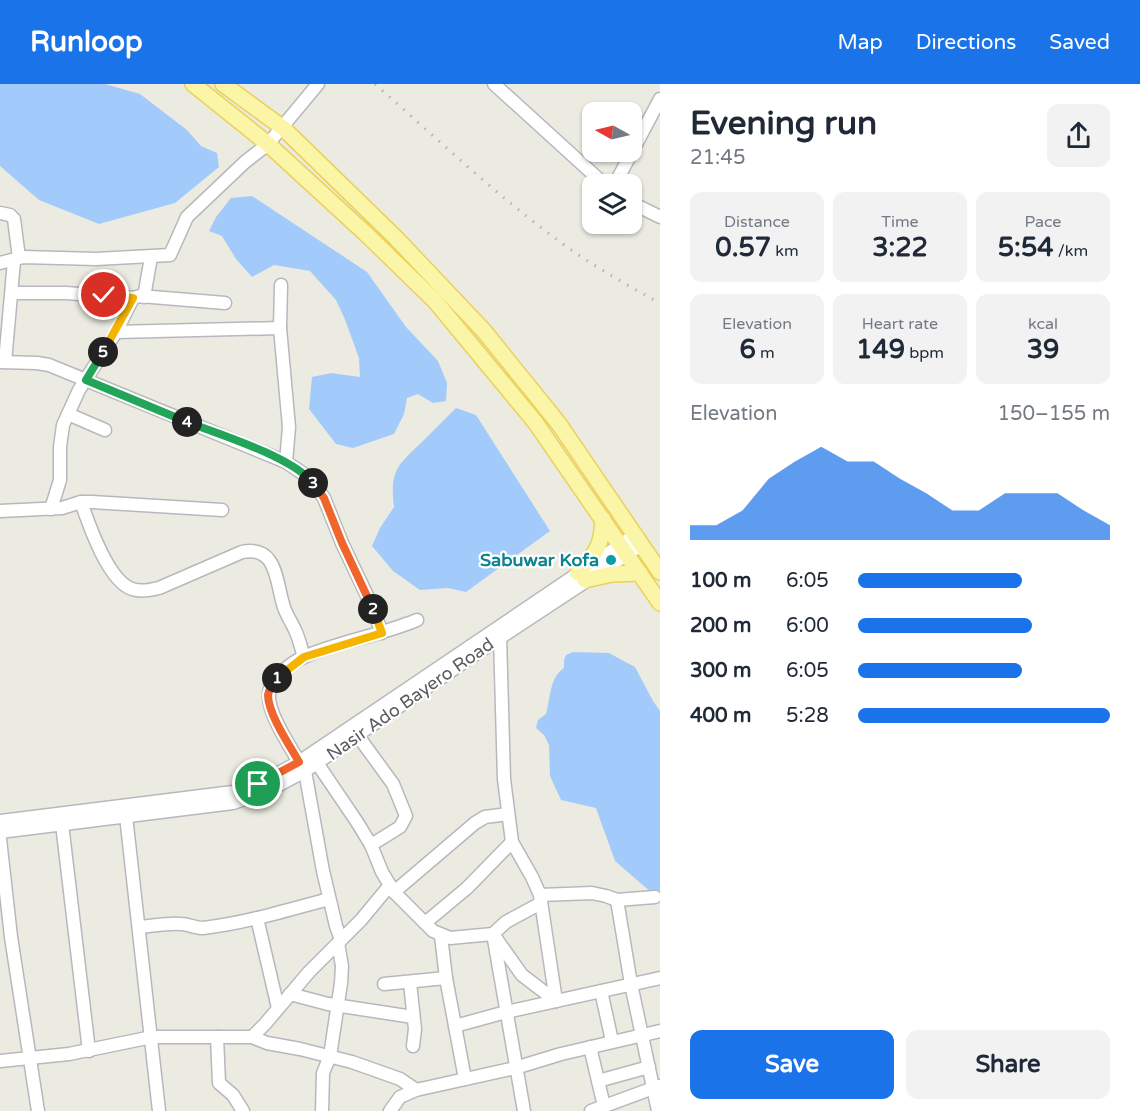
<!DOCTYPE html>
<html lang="en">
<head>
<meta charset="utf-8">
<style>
  body { margin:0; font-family:"Varela Round",sans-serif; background:#f2f2f3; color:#1f2937; height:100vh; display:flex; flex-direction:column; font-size:22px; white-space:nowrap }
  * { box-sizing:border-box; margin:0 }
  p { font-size:20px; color:#747a83 }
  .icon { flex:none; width:33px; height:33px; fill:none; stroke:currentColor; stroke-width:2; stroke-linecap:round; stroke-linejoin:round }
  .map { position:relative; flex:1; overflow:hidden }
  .panel { display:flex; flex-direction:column; background:#fff; width:480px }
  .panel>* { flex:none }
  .needle { width:39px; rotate:278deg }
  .tools { position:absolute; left:582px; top:18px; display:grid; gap:12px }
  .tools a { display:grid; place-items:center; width:60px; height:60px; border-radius:12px; background:#fff; box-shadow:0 2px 4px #0004; font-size:30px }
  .pin { position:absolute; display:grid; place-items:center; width:51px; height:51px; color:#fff; margin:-26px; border:3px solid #fff; border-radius:50%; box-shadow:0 2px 6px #0007 }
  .km { position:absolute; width:30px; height:30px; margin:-15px; border-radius:50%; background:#222; color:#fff; font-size:16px; line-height:30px; text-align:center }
  .round { display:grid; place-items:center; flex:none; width:63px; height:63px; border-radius:12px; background:#f2f2f3 }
  .summary { display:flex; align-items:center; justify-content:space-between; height:102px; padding:0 30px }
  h1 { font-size:33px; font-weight:700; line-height:45px }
  .metrics { display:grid; grid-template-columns:repeat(3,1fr); gap:9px; height:102px; padding:6px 30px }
  .metrics div { display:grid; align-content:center; border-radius:12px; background:#f2f2f3; text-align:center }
  .metrics b { font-size:26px; font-weight:700 }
  .metrics small { font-size:16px; font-weight:400 }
  .metrics p { font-size:16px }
  .chart { height:168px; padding:12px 30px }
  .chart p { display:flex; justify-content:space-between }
  .chart svg { width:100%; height:108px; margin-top:6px; fill:#1a73e8; opacity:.7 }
  .cta { display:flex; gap:12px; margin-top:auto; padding:12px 30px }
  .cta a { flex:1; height:69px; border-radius:12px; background:#1a73e8; color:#fff; font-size:24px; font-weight:700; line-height:69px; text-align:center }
  .cta a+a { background:#f2f2f3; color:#1f2937 }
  ul { padding:0 30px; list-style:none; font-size:20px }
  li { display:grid; grid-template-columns:96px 72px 1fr; align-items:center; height:45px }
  li i { height:15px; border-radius:8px; background:#1a73e8 }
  header { display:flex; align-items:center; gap:36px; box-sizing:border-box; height:84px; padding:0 30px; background:#1a73e8; color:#fff }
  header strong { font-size:28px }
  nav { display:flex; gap:33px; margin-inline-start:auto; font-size:21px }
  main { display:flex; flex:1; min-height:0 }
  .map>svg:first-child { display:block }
</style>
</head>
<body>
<header>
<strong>Runloop</strong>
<nav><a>Map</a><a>Directions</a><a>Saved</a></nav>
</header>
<main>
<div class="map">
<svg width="660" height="1027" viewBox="0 0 660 1027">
  <rect width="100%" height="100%" fill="#ecebe1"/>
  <g fill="#a2cbfb">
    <path d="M 0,0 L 105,0 L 140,10 L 187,46 L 201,62 L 217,69 L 219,83 L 175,119 L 99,140 L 39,116 L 0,82 Z"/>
    <path d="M 252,112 L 367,188 L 406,243 L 438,277 L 447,299 L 446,317 L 433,319 L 418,310 L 407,314 L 404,330 L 394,350 L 353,364 L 336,360 L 309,325 L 312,293 L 331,289 L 360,293 L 359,274 L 344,233 L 336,216 L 310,187 L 274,181 L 252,193 L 236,175 L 222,152 L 209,147 L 216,133 L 231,114 Z"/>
    <path d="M 456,324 L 476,331 L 550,447 L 466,508 L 448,504 L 420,506 L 393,487 L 372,462 L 380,444 L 394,423 C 389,383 400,380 426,354 C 436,344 446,334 456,324 Z"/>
    <path d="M 573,568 L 609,569 L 635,583 L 653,617 L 660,627 L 660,814 L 652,809 L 615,777 L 596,724 L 561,716 L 550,692 L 549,661 L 544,651 L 536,644 L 538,636 L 546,630 C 551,613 549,594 564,584 L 564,576 L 566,571 Z"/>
  </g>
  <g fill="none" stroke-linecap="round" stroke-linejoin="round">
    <g stroke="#b7b8bd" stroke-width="15">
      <g id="minor">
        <path d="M 494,0 L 604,100"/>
        <path d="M 615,100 L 660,15"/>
        <path d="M 632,119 L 660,133"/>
        <path d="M 0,129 L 10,131 L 14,135 L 19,174"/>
        <path d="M 0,179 L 23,173 L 96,175 L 170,171 L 187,133 L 245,78 L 268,60 L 318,0"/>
        <path d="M 281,201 L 280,244 L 289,343 L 286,378"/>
        <path d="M 12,209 L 66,209 L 133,214"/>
        <path d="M 144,213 L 151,173"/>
        <path d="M 116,248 L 280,244"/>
        <path d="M 0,278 L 37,279 L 49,281 L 286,378 L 308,393 L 324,414 L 342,459 L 371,520 L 382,549"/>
        <path d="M 5,278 L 14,177"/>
        <path d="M 68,330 L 105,346"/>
        <path d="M 81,418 C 89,441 108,497 132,505 C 141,508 150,506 159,504 L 242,468 C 277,461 276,497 283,520 C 285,529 291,537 295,546 C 299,554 301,564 304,573"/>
        <path d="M 51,425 L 60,396 L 60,363 L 63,341 L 79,306 L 116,248 L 133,214 L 140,212 L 225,219"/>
        <path d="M 0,427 L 62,424 L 81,418 L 92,418 L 222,426"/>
        <path d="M 500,553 L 504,695 L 512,758 L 532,793 L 540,811 L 556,917"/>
        <path d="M 358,652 L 393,700 L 406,732 L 400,743 L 371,761"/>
        <path d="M 299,678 C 290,662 268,630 269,611 C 269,595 292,578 306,572 C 342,557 381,551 417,536"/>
        <path d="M 317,679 L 357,738 L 371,761 L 382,788 L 394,808 L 433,847 L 450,854 L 493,850 L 506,838 L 541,819"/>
        <path d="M 305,687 L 323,787 L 336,842 L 341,856"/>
        <path d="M 126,732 L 159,1027"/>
        <path d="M 0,737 L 233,708 L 266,696 L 299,678 L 635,451"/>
        <path d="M 62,740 L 89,967"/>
        <path d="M 0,748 L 233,719 L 268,707 L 305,687 L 477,569 L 641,461"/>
        <path d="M 0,755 L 11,853 L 38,1027"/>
        <path d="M 394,808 L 475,739 L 485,733 L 508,730"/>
        <path d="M 540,811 L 592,809 L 606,812 L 617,816 L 655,813"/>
        <path d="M 617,816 L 631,900 L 658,1027"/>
        <path d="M 257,834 L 278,924"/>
        <path d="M 425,839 L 467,804 L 512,758"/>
        <path d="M 139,843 C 153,842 167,839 181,840 C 188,840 195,844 203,844 C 246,839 288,826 329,815"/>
        <path d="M 493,850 L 524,1027"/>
        <path d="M 441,852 L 446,894 L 465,995"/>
        <path d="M 495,853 L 522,891 L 556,917"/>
        <path d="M 410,899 L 415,945 L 413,962"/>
        <path d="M 384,900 L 446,894"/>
        <path d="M 601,907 L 612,957"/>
        <path d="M 290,910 L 328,920 L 413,933"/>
        <path d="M 455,942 L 506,928 L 660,894"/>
        <path d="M 217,953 L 219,999 L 233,1011 L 243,1027"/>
        <path d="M 252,953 L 265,940 L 309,888 L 361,836 L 390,801"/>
        <path d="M 590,963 L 604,1022"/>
        <path d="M 0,977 L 69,970 L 152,953 L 252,953 L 267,959 L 300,965 L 352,978 L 400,995 L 416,1006"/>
        <path d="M 598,997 L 649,983"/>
        <path d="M 322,1027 L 323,989 L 330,972 L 341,899 L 342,882 L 338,859"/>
        <path d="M 390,1027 L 400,1013 L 416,1006 L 515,984 L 561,970 L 660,947"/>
        <path d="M 591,1027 L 659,1002"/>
      </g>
    </g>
    <g stroke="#ebd15b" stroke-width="18">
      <g id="major">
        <path d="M 193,0 L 268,60 L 365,149 L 435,217 L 535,338 L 660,519"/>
        <path d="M 223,0 L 283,44 L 396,154 L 484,247 L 559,340 L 660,488"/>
        <path d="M 578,489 C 596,469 602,462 603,435"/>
        <path d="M 585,496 L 612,490 L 640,489"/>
      </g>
    </g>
    <use href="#minor" stroke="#fff" stroke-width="12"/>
    <use href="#major" stroke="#fbf6a7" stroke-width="15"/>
    <path stroke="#b2b3b3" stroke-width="3" stroke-dasharray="1.5 8" stroke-linecap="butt" d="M 375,0 C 441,58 505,120 577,170 C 604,188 632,204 660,219"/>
  </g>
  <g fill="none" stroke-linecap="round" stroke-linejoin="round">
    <g stroke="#fff" stroke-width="12">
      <path id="split-1" d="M 258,700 L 299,678 C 290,662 268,630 268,611 C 269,604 273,599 277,594"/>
    </g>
    <g stroke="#fff" stroke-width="12">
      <path id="split-2" d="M 277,594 L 304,573 L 382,549 L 373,525"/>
    </g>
    <g stroke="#fff" stroke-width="12">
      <path id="split-3" d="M 313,399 L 324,414 L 342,459 L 373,525"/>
    </g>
    <g stroke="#fff" stroke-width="12">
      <path id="split-4" d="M 187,338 C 219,350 292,373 313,399"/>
    </g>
    <g stroke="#fff" stroke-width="12">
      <path id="split-5" d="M 103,268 L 86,296 L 187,338"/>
    </g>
    <g stroke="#fff" stroke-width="12">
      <path id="split-6" d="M 103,268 L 133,214 L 104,211"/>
    </g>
    <use href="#split-1" stroke="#f0652b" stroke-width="8"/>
    <use href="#split-2" stroke="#f5b400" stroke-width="8"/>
    <use href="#split-3" stroke="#f0652b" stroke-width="8"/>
    <use href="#split-4" stroke="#22a559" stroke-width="8"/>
    <use href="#split-5" stroke="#22a559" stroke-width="8"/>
    <use href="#split-6" stroke="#f5b400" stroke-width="8"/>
  </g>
  <circle fill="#0f9aa8" stroke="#fff" stroke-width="2" cx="611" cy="476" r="6"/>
  <g text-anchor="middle" stroke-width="4.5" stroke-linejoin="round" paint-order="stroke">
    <g font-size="18" font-weight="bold" fill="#0d838f" stroke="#fff" text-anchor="end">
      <text x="599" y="482">Sabuwar Kofa</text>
    </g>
    <g font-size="18" fill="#5a5c61" stroke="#fff">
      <text transform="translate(410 615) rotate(-35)" y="6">Nasir Ado Bayero Road</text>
    </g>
  </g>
</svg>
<div class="tools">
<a><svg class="needle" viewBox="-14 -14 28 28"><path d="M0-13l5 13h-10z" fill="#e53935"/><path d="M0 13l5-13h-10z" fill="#747a83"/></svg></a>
<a><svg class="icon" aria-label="layers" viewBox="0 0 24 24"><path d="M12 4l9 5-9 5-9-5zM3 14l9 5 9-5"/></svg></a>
</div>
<div class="pin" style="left:258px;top:700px;background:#1e9e55"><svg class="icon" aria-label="arrive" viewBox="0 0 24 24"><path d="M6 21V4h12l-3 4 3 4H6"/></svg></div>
<div class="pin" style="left:104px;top:211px;background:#d93025"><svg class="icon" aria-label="check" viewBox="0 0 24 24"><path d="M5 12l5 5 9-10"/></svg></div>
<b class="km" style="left:277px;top:594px">1</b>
<b class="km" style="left:373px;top:525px">2</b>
<b class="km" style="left:313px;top:399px">3</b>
<b class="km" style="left:187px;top:338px">4</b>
<b class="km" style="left:103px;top:268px">5</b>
</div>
<section class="panel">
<div class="summary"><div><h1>Evening run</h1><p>21:45</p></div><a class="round"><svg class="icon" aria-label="share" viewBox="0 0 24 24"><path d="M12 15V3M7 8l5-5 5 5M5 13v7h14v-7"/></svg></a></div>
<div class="metrics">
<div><p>Distance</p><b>0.57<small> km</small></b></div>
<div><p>Time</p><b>3:22</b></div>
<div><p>Pace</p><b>5:54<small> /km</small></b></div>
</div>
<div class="metrics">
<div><p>Elevation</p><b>6<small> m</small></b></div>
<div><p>Heart rate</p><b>149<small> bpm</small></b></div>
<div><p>kcal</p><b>39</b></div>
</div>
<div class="chart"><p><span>Elevation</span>150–155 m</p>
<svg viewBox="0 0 160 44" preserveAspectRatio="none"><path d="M0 44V38L10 38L20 32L30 19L40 12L50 6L60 12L70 12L80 19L90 25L100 32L110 32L120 25L130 25L140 25L150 32L160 38V44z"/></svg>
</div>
<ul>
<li><b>100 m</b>6:05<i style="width:65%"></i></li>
<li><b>200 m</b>6:00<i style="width:69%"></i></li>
<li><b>300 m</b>6:05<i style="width:65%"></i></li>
<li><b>400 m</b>5:28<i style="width:100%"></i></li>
</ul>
<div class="cta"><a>Save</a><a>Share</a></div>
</section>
</main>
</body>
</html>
